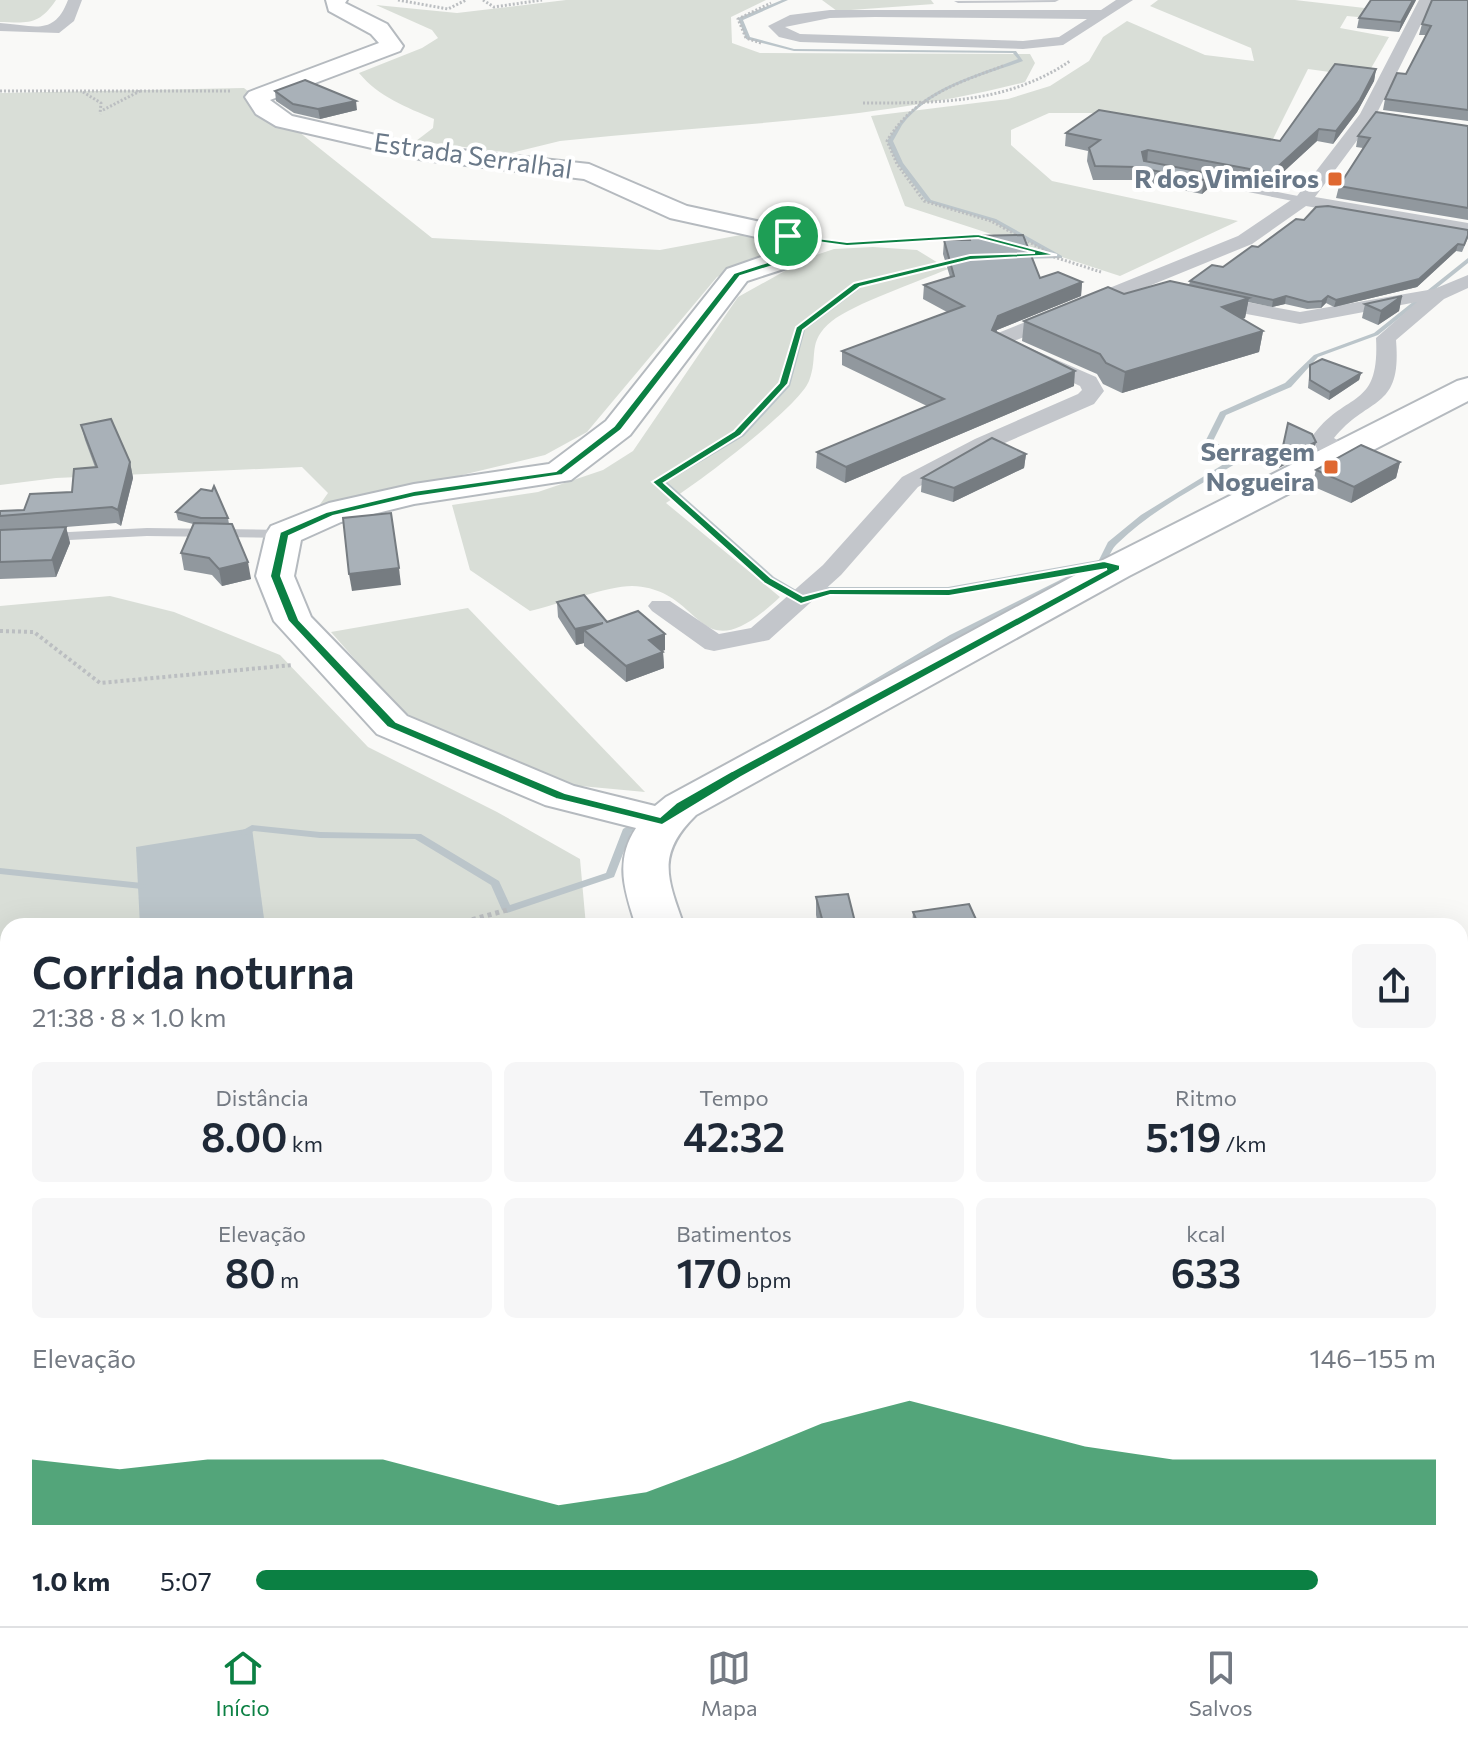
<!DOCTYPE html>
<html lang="pt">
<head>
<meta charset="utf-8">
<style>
  body { margin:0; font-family:Commissioner,sans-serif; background:#f6f6f7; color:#1f2937; height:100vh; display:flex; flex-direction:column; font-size:30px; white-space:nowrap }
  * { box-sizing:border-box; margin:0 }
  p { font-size:26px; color:#747a83 }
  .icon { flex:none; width:44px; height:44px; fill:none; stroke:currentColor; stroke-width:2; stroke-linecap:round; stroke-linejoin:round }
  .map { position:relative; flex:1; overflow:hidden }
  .panel { position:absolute; left:0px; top:918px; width:1468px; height:708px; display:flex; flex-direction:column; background:#fff; border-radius:24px 24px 0 0; box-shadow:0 8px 32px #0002 }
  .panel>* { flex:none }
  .pin { position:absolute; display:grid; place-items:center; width:68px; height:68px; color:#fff; margin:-34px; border:4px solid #fff; border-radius:50%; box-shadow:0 2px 8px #0007 }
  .round { display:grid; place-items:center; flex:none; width:84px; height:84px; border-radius:12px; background:#f6f6f7 }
  .headline { display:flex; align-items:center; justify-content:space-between; height:136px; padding:0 32px }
  h1 { font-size:44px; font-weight:600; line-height:60px }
  .stats { display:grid; grid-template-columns:repeat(3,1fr); gap:12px; height:136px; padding:8px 32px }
  .stats div { display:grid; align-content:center; border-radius:12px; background:#f6f6f7; text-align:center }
  .stats b { font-size:40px; font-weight:600 }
  .stats small { font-size:22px; font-weight:400 }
  .stats p { font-size:22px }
  .chart { height:224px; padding:16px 32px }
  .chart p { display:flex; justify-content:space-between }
  .chart svg { width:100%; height:144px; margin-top:8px; fill:#0b8043; opacity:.7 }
  ul { padding:0 32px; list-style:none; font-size:26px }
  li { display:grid; grid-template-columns:128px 96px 1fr; align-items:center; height:60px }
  li i { height:20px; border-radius:10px; background:#0b8043 }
  .tab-bar { display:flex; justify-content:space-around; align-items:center; height:112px; border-top:2px solid #e0e1e3; background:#fff; font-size:22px; color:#747a83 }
  .tab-bar a { display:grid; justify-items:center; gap:4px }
  .tab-bar .active { color:#0b8043 }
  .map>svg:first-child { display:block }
</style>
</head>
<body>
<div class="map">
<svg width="1468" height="1626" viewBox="0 0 1468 1626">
  <rect width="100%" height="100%" fill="#f9f9f7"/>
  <g fill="#d9ded7">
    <path d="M 0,0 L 56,0 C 39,25 29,23 0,22 Z"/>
    <path d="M 566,0 L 766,0 L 731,17 L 732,43 L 760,53 L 1030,54 L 1035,63 L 1025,82 C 874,122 715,124 560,141 L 511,153 L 416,141 L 433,128 L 434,119 C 406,107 379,97 359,73 L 422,48 L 438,38 L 432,30 L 376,5 L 457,13 Z"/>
    <path d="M 822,0 L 931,0 L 934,4 L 837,11 Z"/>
    <path d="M 1158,0 L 1295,0 L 1408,13 L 1400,21 L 1347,16 L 1340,28 L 1389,37 L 1366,77 L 1308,69 L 1269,147 L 1109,113 L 1049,113 L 1011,130 L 1011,145 L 1052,181 L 1238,221 L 1120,276 L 905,206 L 871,116 L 1008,99 L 1050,86 L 1089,61 L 1103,37 L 1127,21 L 1205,55 L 1254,61 L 1251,48 L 1150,6 Z"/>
    <path d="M 244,88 L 432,238 L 660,250 L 746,234 L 766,239 L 773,248 L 765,257 L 717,277 L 587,432 L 545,455 L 316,510 L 328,493 L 302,467 L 56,478 L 0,485 L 0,93 Z"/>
    <path d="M 873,247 L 917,250 L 948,269 C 920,281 853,304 832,321 C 806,342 819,356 809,381 C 798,408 694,486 666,503 L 780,597 C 694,678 707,588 632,586 C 608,586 556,605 530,611 L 470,570 L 452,505 L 538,492 L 603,470 L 633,451 L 738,297 L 810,257 L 834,249 Z"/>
    <path d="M 110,596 L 174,612 L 280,655 L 368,747 L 497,812 L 580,859 L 586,926 L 8,926 L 8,1618 L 1069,1618 L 1102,1626 L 0,1626 L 0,606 Z"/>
    <path d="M 468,608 L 645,792 L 570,785 L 407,719 L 331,632 Z"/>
  </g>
  <path fill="#bbc5ca" d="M 252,828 L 265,926 L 140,926 L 136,847 Z"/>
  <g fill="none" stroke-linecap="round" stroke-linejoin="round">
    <g fill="#bbc5ca" fill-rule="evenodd">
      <path d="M 782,0 L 788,0 L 743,20 L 750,37 L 794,49 L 1016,51 L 1023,61 C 982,76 930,88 902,125 C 899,130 896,136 893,141 L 903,163 L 931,200 L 996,219 L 1062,256 L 1062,258 L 1018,259 L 1017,258 L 1020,256 L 1052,255 L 992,221 L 927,202 L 897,163 L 887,141 C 919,88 964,80 1018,59 L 1013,53 L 794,51 L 746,39 L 738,18 Z"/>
      <path d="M 1468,258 L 1468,263 L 1378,335 L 1318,357 L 1291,387 L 1226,415 L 1213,441 L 1240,457 L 1240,461 C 1199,486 1153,509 1118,543 C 1107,552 1110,568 1093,566 L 948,593 L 828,593 L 802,600 L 768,581 L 658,482 L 738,432 L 784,383 L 800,328 L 858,285 L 956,259 L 958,260 L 958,262 L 862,287 L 805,330 L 790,386 L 744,436 L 667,482 L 774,577 L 803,594 L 828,587 L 948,587 L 1099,560 L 1108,542 L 1141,515 L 1232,459 L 1205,442 L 1220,412 L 1285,383 L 1314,355 L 1374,333 Z"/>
      <path d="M 1078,571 L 1082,574 L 1081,576 L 956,639 L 839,707 L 836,708 L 831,705 L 950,635 Z"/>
      <path d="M 643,817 L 648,820 L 631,833 L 614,877 L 507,913 L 502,910 L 491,885 L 415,839 L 320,838 L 254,831 L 243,836 L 238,833 L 252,825 L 320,832 L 421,834 L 499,881 L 510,905 L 606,873 L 623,829 Z"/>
      <path d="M 0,868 L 142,883 L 147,886 L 142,889 L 0,874 Z"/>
      <rect x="186" y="1618" width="16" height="8"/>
    </g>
    <g stroke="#b5babf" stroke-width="4">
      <g id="secondary">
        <path d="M 326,0 L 347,0 L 345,3 L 387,24 L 403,46 L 400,51 L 270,100 L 292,116 L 424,146 L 589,164 L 687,206 L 798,230 L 813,250 L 799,264 L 747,281 L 630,435 L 571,480 L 414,504 L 341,522 L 301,540 L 294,576 L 311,617 L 407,716 L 574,786 L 655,806 L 666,797 L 1103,560 L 1457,381 L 1468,378 L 1468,401 L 1129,576 L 696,815 C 656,854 667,878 684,926 L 636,926 C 625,892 614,861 636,828 L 545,805 L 377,734 L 274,621 L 256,576 L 266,534 L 271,526 L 329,503 L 414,484 L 549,464 L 606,421 L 727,269 L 784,249 L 779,242 L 670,218 L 584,179 L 424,160 L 276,126 L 256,114 L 245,97 L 249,92 L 379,43 L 371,34 L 329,11 Z"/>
        <path d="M 1333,1618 L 1416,1618 L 1420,1626 L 1337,1626 Z"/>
      </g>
    </g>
    <g stroke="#bbbec1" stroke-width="3" stroke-dasharray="2 2" stroke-linecap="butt">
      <path d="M 398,0 L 448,9 L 466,0"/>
      <path d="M 483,0 L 494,7 L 542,0"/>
      <path d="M 761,43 L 746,38 L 738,19 L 771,3"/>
      <path d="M 1003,66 C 957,83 913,97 887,141 L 897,164 L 924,201 L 991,221 L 1053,255 L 1026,256"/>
      <path d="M 0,91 L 231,91"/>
      <path d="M 83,92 L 101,103 L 100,114"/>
      <path d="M 863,103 C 937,103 1007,104 1070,61"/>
      <path d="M 103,110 L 140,91"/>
      <path d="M 825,241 L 847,244 L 974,236"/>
      <path d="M 1023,247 L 1101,272"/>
      <path d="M 737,433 L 783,384 L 799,329 L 857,285 L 952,261"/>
    </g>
    <g stroke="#bbbec1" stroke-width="4" stroke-dasharray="3 3" stroke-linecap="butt">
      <path d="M 739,431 L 657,482 L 776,585"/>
      <path d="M 848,592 L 949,592 L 1033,577"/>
      <path d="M 0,631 L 34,632 L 100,683 L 293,665"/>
    </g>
    <g stroke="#bbbec1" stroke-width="5" stroke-dasharray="4 4" stroke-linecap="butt">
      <path d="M 449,926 L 507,910"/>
      <path d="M 0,1028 L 8,1027"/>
    </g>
    <g fill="#c3c6cb" fill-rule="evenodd">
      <path d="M 1059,0 L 1055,2 L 958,3 L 954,1 Z"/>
      <path d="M 1191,175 L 1303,197 L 1308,200 L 1303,203 L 1188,180 L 1188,176 Z"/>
      <path d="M 147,528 L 284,530 L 291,534 L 284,538 L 147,536 L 50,541 L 43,537 L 50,533 Z"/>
    </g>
    <g fill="#c3c6cb" fill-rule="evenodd">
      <path d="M 68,0 L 82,0 L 74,21 L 59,33 L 0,31 L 0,23 C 34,25 54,37 68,0 Z"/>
      <path d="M 1116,0 L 1133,0 L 1063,45 L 1023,49 L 800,42 L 779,37 L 768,26 L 790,15 L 830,10 L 1101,10 ZM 875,17 L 1087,19 L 1059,37 L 1023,41 L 800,34 L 785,27 L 830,18 Z"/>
      <path d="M 1419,0 L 1433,0 L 1376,115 L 1315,197 L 1468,223 L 1468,235 L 1306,206 L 1252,244 L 1014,341 L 1096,377 L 1104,391 L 1094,404 L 991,449 L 918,487 L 841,575 L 769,640 L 714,651 L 705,649 L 652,611 L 648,606 L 652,601 L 670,601 L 719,634 L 751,628 L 823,565 L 902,477 L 975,439 L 1078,394 L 1082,390 L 1080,386 L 996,347 L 993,343 L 998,333 L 1238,236 L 1297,196 L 1360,114 Z"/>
      <path d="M 1468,275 L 1468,288 L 1444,299 L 1396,340 C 1402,411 1369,395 1334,438 L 1352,450 L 1341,457 L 1317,449 L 1312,437 C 1345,390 1380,411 1376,338 L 1417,302 L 1300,324 L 1209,307 L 1199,301 L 1209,295 L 1300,312 L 1434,289 Z"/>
    </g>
    <use href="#secondary" fill="#fff" fill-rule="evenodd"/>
  </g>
  <g fill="#91989e">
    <path d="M 1416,0 L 1399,32 L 1357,28 L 1359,18 Z"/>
    <path d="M 1468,0 L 1468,121 L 1383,110 L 1385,99 L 1406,74 L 1426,35 L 1419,35 L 1422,24 Z"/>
    <path d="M 1376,69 L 1374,81 L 1357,112 L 1333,144 L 1317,141 L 1268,186 L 1211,175 L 1210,187 L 1202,194 L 1133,180 L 1093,180 L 1087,161 L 1088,151 L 1065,146 L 1066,133 L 1280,141 Z"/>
    <path d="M 275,91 L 357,110 L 320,119 L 294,113 L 276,101 Z"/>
    <path d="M 1468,126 L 1468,220 L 1336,198 L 1339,186 L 1363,148 L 1356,147 L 1358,136 Z"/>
    <path d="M 1304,220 L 1468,230 L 1468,238 L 1462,252 L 1456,251 L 1417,287 L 1334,307 L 1326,303 L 1321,308 L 1307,309 L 1285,304 L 1272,307 L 1248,302 L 1245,318 L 1242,319 L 1263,331 L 1259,352 L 1122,393 L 1103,384 L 1097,374 L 1022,341 L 1024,321 L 1124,294 L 1189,285 L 1190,281 L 1223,267 Z"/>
    <path d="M 969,236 L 1040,278 L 1082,282 L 1081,296 L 997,330 L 996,332 L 1074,386 L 845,483 L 816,468 L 817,452 L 927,406 L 842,365 L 842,351 L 947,312 L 923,299 L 924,285 L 950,277 L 943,254 L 944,240 L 969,240 Z"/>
    <path d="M 1402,296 L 1399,311 L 1378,325 L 1362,318 L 1365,304 Z"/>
    <path d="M 1310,365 L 1361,373 L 1359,380 L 1329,400 L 1308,388 Z"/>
    <path d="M 81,425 L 130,462 L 133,478 L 121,526 L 116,523 L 66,527 L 70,543 L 56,577 L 0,579 L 0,511 L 24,510 L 72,492 L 95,467 L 85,440 Z"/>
    <path d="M 1026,454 L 1024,468 L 953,502 L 921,492 L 922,478 Z"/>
    <path d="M 1400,462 L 1396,478 L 1351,503 L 1312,486 L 1316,470 Z"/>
    <path d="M 176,512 L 228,518 L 229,524 L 251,579 L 222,586 L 212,575 L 184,570 L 181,553 L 193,524 L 178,520 Z"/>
    <path d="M 557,602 L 607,622 L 665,650 L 662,651 L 663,652 L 664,668 L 626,682 L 584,646 L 584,643 L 576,645 L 558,617 Z"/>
    <path d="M 816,897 L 856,926 L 818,926 L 816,915 Z"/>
    <path d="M 913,912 L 979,926 L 912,926 Z"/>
  </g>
  <g fill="#767c81">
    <path d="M 1413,0 L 1416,0 L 1399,32 L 1401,22 Z"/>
    <path d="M 1376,69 L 1374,81 L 1357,112 L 1333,144 L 1336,131 Z"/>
    <path d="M 356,101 L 357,110 L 320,119 L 318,109 Z"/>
    <path d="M 1319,129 L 1317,141 L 1268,186 L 1271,173 Z"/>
    <path d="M 1148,150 L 1147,163 L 1141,165 L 1142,152 Z"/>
    <path d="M 1212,174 L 1210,187 L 1202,194 L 1204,180 Z"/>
    <path d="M 1458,244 L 1456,251 L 1417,287 L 1334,307 L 1336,300 Z"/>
    <path d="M 1082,282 L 1081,296 L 997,330 L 991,345 L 992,330 L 998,316 Z"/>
    <path d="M 1286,296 L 1285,304 L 1272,307 L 1273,300 Z"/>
    <path d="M 1328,296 L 1326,303 L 1321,308 L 1322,301 Z"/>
    <path d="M 1402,296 L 1399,311 L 1378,325 L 1381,311 Z"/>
    <path d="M 1249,298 L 1245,318 L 1219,327 L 1222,307 Z"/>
    <path d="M 1263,331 L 1259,352 L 1122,393 L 1125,372 Z"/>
    <path d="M 1075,371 L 1074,386 L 845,483 L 846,467 Z"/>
    <path d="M 1361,373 L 1359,380 L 1329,400 L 1330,392 Z"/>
    <path d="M 1316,442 L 1314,450 L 1279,468 L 1280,460 Z"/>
    <path d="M 1026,454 L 1024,468 L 953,502 L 954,488 Z"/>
    <path d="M 130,462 L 133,478 L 121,526 L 118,510 Z"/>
    <path d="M 1400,462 L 1396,478 L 1351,503 L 1354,487 Z"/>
    <path d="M 66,527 L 70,543 L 56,577 L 52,560 Z"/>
    <path d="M 248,562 L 251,579 L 222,586 L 219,569 Z"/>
    <path d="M 399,568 L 401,585 L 352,591 L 349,574 Z"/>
    <path d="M 603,623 L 584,630 L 584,643 L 576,645 L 575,629 Z"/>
    <path d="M 665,634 L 665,650 L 649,656 L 649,640 Z"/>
    <path d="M 663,652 L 664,668 L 626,682 L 626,666 Z"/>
  </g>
  <g fill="#a9b1b8" stroke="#767c81" stroke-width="2">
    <path d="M 1371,0 L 1413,0 L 1401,22 L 1359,18 Z"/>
    <path d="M 1432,0 L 1468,0 L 1468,110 L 1385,99 L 1397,73 L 1406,74 L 1431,26 L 1422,24 Z"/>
    <path d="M 1335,64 L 1376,69 L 1360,100 L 1336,131 L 1319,129 L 1271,173 L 1148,150 L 1142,152 L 1144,161 L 1212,174 L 1204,180 L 1135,167 L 1095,166 L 1089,148 L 1100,140 L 1066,133 L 1099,110 L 1280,141 Z"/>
    <path d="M 305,80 L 356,101 L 318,109 L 293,104 L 275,91 Z"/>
    <path d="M 1376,112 L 1468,126 L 1468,208 L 1339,186 L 1370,138 L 1358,136 Z"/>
    <path d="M 1328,206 L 1468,230 L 1468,235 L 1464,245 L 1458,244 L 1419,279 L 1336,300 L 1328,296 L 1322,301 L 1308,302 L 1286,296 L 1273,300 L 1190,281 L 1212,265 L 1223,267 L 1252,246 L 1258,247 L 1296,219 L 1304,220 L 1316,207 Z"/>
    <path d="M 1023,235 L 1040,278 L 1058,272 L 1082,282 L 998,316 L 992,330 L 1075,371 L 846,467 L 817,452 L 944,399 L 842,351 L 964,306 L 924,285 L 954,276 L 944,240 L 970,240 L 969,236 Z"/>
    <path d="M 1170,281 L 1249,298 L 1222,307 L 1263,331 L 1125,372 L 1106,363 L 1100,354 L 1024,321 L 1108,287 L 1124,294 Z"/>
    <path d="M 1402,296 L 1381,311 L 1365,304 Z"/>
    <path d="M 1322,359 L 1361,373 L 1330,392 L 1310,380 L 1310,365 Z"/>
    <path d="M 111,419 L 130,462 L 118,510 L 112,507 L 0,516 L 0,511 L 24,510 L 30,494 L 72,492 L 74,469 L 97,467 L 81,425 Z"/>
    <path d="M 1288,423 L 1312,434 L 1316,442 L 1280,460 Z"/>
    <path d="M 992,438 L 1026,454 L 954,488 L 922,478 Z"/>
    <path d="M 1361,445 L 1400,462 L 1354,487 L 1316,470 Z"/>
    <path d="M 214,486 L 228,518 L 201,518 L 176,512 L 201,489 L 212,491 Z"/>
    <path d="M 391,513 L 399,568 L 349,574 L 343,518 Z"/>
    <path d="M 194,523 L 232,524 L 248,562 L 219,569 L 209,558 L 181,553 Z"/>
    <path d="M 66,527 L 52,560 L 0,562 L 0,530 Z"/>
    <path d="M 584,595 L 607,622 L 638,611 L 665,634 L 649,640 L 663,652 L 626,666 L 584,630 L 603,623 L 575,629 L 557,602 Z"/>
    <path d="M 848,894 L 856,926 L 824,926 L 816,897 Z"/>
    <path d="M 969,904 L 979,926 L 919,926 L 913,912 Z"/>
  </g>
  <path fill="#0b8043" stroke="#fff" stroke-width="2" fill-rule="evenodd" d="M 786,234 L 847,242 L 978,234 L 1057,255 L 970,260 L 860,287 L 803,330 L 788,384 L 741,435 L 664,483 L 771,578 L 803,596 L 830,589 L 949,589 L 1104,561 L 1120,565 L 1120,570 L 741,777 L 662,825 L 556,799 L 387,727 L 288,621 L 270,576 L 280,532 L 326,512 L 414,491 L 556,471 L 614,426 L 734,273 L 786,256 L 795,249 ZM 978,238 L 1035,253 L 970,255 L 854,283 L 796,327 L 779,383 L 734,431 L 652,482 L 764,583 L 801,604 L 830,595 L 949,596 L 1107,569 L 732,771 L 676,803 L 660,817 L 565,793 L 396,722 L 299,620 L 281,576 L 289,536 L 333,516 L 414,497 L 562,475 L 621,430 L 740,276 L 792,260 L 802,252 L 795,239 L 847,246 Z"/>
  <g fill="#df6831" stroke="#fff" stroke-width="3">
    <rect x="1327" y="171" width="16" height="16" rx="4"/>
    <rect x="1323" y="459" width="16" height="16" rx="4"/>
  </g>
  <g text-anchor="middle" stroke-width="8" stroke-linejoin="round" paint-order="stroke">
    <g font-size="26" fill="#697888" stroke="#fff">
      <text transform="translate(473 156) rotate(8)" y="9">Estrada Serralhal</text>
    </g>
    <g font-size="26" font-weight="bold" fill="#697888" stroke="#fff" text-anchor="end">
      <text x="1319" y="188">R dos Vimieiros</text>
      <text x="1315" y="461">Serragem<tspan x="1315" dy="30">Nogueira</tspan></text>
    </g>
  </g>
</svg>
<div class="pin" style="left:788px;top:236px;background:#1e9e55"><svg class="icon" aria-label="arrive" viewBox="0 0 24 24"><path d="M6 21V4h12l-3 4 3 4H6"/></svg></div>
<section class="panel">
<div class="headline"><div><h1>Corrida noturna</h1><p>21:38 · 8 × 1.0 km</p></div><a class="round"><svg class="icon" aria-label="share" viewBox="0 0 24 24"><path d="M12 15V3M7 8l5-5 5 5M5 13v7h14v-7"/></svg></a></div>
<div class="stats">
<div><p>Distância</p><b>8.00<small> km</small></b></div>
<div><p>Tempo</p><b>42:32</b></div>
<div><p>Ritmo</p><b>5:19<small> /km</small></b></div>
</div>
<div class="stats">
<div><p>Elevação</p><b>80<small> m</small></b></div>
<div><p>Batimentos</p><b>170<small> bpm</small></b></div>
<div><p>kcal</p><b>633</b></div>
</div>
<div class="chart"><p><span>Elevação</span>146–155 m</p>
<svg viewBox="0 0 160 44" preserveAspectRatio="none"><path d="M0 44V24L10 27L20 24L30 24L40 24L50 31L60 38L70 34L80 24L90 13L100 6L110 13L120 20L130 24L140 24L150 24L160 24V44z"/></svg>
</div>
<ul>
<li><b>1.0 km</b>5:07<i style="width:90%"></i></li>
</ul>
</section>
</div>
<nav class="tab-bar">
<a class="active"><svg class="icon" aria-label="home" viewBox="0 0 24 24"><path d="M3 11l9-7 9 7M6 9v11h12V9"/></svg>Início</a>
<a><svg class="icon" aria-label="map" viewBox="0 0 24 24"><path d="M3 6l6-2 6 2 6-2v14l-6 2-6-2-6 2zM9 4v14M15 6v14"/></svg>Mapa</a>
<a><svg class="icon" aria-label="saved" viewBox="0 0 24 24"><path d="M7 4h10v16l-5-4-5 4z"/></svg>Salvos</a>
</nav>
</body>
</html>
